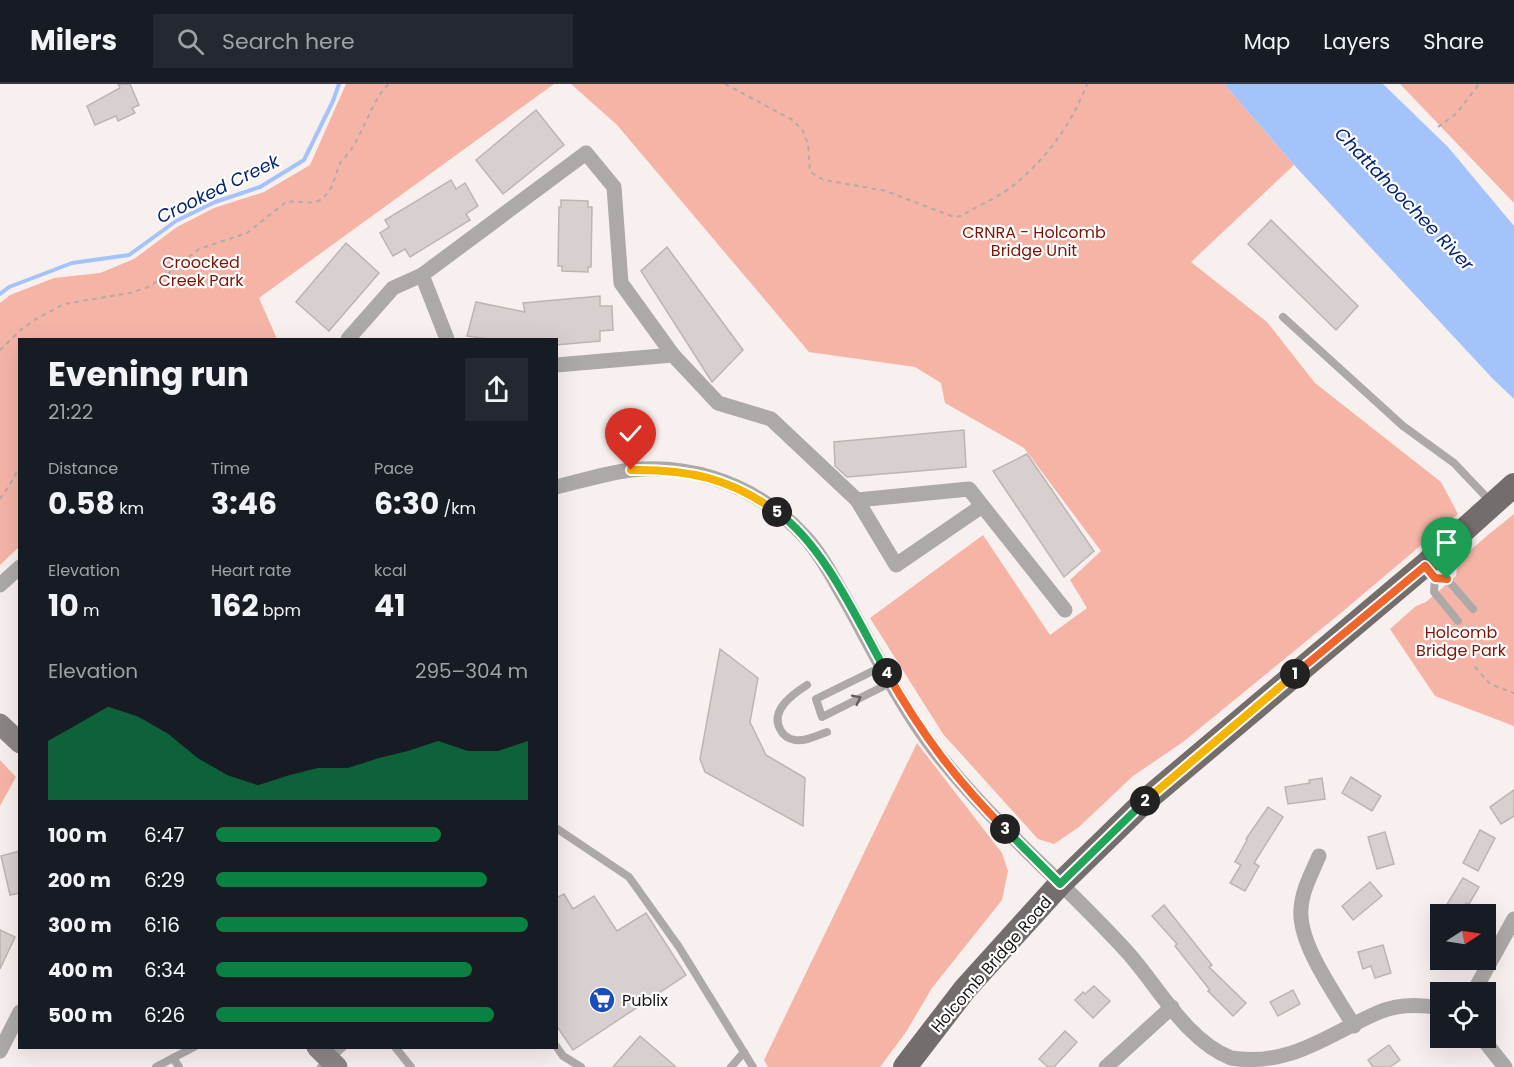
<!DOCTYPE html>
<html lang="en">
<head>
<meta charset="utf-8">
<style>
  body { margin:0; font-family:Poppins,sans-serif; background:#242831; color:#f1f3f6; height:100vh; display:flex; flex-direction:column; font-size:22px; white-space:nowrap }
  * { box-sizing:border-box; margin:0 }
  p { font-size:20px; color:#9ea1a6 }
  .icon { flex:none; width:33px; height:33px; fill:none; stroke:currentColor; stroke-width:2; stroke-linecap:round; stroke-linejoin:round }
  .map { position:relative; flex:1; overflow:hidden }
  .drawer { position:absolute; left:18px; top:254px; width:540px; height:711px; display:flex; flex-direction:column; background:#171b24; border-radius:0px; box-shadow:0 6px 24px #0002 }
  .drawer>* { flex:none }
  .needle { width:39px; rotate:78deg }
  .controls { position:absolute; left:1430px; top:820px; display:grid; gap:12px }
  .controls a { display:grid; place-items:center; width:66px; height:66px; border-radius:0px; background:#171b24; box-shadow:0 6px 24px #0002; font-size:30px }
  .pin { position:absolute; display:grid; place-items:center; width:51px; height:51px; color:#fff; margin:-62px -26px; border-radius:50% 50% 50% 0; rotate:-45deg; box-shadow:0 0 6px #0007 }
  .pin .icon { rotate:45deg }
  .km { position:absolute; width:30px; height:30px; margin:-15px; border-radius:50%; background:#222; color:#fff; font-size:16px; line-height:30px; text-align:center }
  .round { display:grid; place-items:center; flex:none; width:63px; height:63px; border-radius:0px; background:#242831 }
  .headline { display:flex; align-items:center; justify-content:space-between; height:102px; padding:0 30px }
  h1 { font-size:33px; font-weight:700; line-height:45px }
  .figures { display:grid; grid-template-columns:repeat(3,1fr); gap:9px; height:102px; padding:6px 30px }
  .figures div { display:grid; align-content:center }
  .figures b { font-size:30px; font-weight:700 }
  .figures small { font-size:16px; font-weight:400 }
  .figures p { font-size:16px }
  .chart { height:168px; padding:12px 30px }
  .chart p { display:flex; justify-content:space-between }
  .chart svg { width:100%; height:108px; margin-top:6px; fill:#0b8043; opacity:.7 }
  ul { padding:0 30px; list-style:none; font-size:20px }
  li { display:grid; grid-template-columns:96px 72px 1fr; align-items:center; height:45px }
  li i { height:15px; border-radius:8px; background:#0b8043 }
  header { display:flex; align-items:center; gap:36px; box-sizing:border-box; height:84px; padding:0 30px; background:#171b24; border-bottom:2px solid #363941 }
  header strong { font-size:28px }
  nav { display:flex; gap:33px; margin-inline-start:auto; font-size:21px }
  .search { width:420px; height:54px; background:#242831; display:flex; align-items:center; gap:15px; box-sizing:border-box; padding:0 21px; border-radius:0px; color:#9ea1a6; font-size:22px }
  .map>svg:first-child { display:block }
</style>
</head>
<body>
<header>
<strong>Milers</strong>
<div class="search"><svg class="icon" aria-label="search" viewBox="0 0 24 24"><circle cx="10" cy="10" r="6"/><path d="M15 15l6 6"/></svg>Search here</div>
<nav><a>Map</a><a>Layers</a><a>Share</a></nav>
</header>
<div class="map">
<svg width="1514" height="983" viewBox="0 0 1514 983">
  <rect width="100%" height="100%" fill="#f8f0ee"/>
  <g fill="#f6b4a7">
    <path d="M 346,0 L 554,0 L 259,214 L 277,255 L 20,255 L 19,463 L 0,481 L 0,219 L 10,211 L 54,194 L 100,189 L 134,175 L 177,143 L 214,124 L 264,108 L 310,81 Z"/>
    <path d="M 571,0 L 1224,0 L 1294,81 L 1191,178 L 1267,238 L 1315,299 L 1441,398 L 1458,430 L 1342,528 L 1183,658 L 1133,692 L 1079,743 L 1054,760 L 1038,755 L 943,650 L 870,534 L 983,451 L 1050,551 L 1087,524 L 1070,496 L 1101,467 L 1024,364 L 945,319 L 941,299 L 915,283 L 809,268 L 617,41 Z"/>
    <path d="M 1400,0 L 1514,0 L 1514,119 Z"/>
    <path d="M 1514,430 L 1514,642 L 1435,612 L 1390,545 L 1416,522 L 1426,518 L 1456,492 L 1458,477 L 1489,450 Z"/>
    <path d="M 917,659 L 1002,769 L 1008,787 L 1002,816 L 932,904 L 906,948 L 880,983 L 768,983 L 764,976 Z"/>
    <path d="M 0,676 L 16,693 L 0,722 Z"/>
  </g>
  <path fill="#a5c3fb" d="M 1224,0 L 1383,0 L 1448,63 L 1514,142 L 1514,315 L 1493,295 L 1294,81 Z"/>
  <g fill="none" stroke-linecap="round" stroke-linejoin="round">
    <path stroke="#a5c3fb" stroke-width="4" d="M 0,210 L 9,203 L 72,179 L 129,171 L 176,137 L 215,118 L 260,103 L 304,76 L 333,17 L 339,0"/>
  </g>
  <g fill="#d8d0cf" stroke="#bcb5b3" stroke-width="1.5">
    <path d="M 118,0 L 130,0 L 139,21 L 132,24 L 135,29 L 118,37 L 116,32 L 95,41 L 87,22 L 120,4 Z"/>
    <path d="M 536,26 L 564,61 L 503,110 L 476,76 Z"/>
    <path d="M 451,96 L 456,105 L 465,99 L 478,122 L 466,130 L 470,136 L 410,173 L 405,165 L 393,172 L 380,149 L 389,143 L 385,136 Z"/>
    <path d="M 561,116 L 588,117 L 588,123 L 592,123 L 591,183 L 588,183 L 588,188 L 562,187 L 562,182 L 558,182 L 559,123 L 561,123 Z"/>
    <path d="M 1271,136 L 1358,222 L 1336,246 L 1248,160 Z"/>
    <path d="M 346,159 L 379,189 L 329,247 L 296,218 Z"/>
    <path d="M 667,163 L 743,266 L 712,298 L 641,187 Z"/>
    <path d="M 600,212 L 600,222 L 612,222 L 613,246 L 600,247 L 600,257 L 556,261 L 556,255 L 489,255 L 467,252 L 476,218 L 525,228 L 523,219 Z"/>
    <path d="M 964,346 L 966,383 L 847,393 L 835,382 L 834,358 Z"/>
    <path d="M 1027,370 L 1094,467 L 1064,493 L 993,387 Z"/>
    <path d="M 720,565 L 758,594 L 750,638 L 766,671 L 805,694 L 803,742 L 705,688 L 700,675 Z"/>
    <path d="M 1351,693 L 1381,712 L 1372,727 L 1342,709 Z"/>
    <path d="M 1322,694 L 1325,715 L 1288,720 L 1285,703 L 1310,699 L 1309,696 Z"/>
    <path d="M 1514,706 L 1514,732 L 1501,740 L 1490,723 Z"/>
    <path d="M 1268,723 L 1283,733 L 1254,779 L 1259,782 L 1245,807 L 1230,799 L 1241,781 L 1235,778 L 1247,756 L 1246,755 Z"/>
    <path d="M 1480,746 L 1495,754 L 1478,787 L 1463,779 Z"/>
    <path d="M 1385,748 L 1394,780 L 1377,785 L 1368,753 Z"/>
    <path d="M 20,767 L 20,809 L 10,811 L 1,772 Z"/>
    <path d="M 1463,794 L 1479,803 L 1469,820 L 1466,819 L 1459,831 L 1449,831 L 1443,827 Z"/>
    <path d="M 1370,798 L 1382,812 L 1353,836 L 1342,822 Z"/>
    <path d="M 564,810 L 573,825 L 594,812 L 617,847 L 646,829 L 686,891 L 573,966 L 556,941 L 556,814 Z"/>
    <path d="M 1164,821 L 1212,881 L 1209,883 L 1246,919 L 1233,932 L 1208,907 L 1210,906 L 1175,862 L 1177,860 L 1152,832 Z"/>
    <path d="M 0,846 L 15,853 L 0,885 Z"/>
    <path d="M 1383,861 L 1391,889 L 1375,894 L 1371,882 L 1363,885 L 1358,868 Z"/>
    <path d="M 1094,902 L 1110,917 L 1093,934 L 1075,916 L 1083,908 L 1085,910 Z"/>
    <path d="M 1293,906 L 1300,920 L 1278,932 L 1270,918 Z"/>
    <path d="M 1065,947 L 1077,958 L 1054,983 L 1048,983 L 1039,975 Z"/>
    <path d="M 640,952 L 676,983 L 613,983 Z"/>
    <path d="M 1389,961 L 1400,976 L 1390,983 L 1373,983 L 1368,976 Z"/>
  </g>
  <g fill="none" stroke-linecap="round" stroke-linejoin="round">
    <g stroke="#b1aba9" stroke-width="2" stroke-dasharray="4.5 4.5" stroke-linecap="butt">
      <path d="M 725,0 L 791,35 L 802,45 L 808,60 L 810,87 L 816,92 L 825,96 L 886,107 L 954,133 L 961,132 C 977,122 995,115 1010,104 C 1044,78 1072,40 1087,0"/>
      <path d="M 1438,43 L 1457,29 L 1479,0"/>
      <path d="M 0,266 L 22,245 L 36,235 L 64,220 L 130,209 L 146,204 L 160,196 L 199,165 L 247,149 L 286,118 C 296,116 308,121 318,117 C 332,110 334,95 339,82 C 341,76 346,73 350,67 C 363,49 374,12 389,0"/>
      <path d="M 0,415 L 14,394 L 20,380"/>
      <path d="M 1475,583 L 1490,600 L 1514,609"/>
    </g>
    <g stroke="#ada9a9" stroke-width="8">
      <path d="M 1283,233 L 1403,342 L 1454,379 L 1492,419"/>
      <path d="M 1426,483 L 1435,494 L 1447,495 L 1473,525"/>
      <path d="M 1435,494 L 1434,508 L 1458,537"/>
      <path d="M 883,582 L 816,615 L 822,633 L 892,598"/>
      <path d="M 807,601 C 793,610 770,626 780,645 C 783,651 788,655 795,656 C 805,658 818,651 827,648"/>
      <path d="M 556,744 L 629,793 L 679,863 L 753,983"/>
      <path d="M 556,962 L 563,972 L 581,983"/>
      <path d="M 395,963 L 411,983"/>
      <path d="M 156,983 L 173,974"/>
      <path d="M 179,983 L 173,974 L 194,963"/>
      <path d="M 321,983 L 343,963"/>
      <path d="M 731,983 L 744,968"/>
    </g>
    <g stroke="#ada9a9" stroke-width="15">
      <path d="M 422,191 L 447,255"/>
      <path d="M 348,255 L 393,204 L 422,191 L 586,69 L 614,103 L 621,199 L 673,271 L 718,319 L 771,335 L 857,416 L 969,405 L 1065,526"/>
      <path d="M 556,281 L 673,271"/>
      <path d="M 556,403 C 581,397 606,389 631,386 C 658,383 687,386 713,394 C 748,405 781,426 806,454 C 823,473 834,496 847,518 C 874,567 900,620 934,665 C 992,740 1066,800 1129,870 C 1159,904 1187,957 1231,974 C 1290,983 1327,951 1377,929 C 1397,920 1419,920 1440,924"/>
      <path d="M 857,416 L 896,481 L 982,422"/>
      <path d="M 0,501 L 20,483"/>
      <path d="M 1319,772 C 1312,789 1302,806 1301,825 C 1298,860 1336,911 1354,942"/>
      <path d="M 1473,909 L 1514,835"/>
      <path d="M 1482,954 L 1505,983"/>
      <path d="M 0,967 L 20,928"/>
      <path d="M 1106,983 L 1172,923"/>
    </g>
    <g stroke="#8b8685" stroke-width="21">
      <path d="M 0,640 L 20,659"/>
      <path d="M 317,963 L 337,983"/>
    </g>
    <path stroke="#736d6c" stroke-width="24" d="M 905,983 L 965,905 L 1060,800 L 1145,717 L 1425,481 L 1514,401"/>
  </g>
  <defs><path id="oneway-chevron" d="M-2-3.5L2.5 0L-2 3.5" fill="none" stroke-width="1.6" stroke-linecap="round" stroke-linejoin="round" transform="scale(1.5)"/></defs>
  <use stroke="#625f5f" href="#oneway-chevron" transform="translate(857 615) rotate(-26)"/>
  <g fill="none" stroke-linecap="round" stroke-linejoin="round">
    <g stroke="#fff" stroke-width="12">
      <path id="split-1" d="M 1295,590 L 1425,482 L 1435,494 L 1447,495"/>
    </g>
    <g stroke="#fff" stroke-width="12">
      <path id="split-2" d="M 1145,717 L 1295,590"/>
    </g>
    <g stroke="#fff" stroke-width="12">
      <path id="split-3" d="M 1005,745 L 1060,800 L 1145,717"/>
    </g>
    <g stroke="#fff" stroke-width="12">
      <path id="split-4" d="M 887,589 C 921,649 956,696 1005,745"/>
    </g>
    <g stroke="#fff" stroke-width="12">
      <path id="split-5" d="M 777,428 C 825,462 858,538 887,589"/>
    </g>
    <g stroke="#fff" stroke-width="12">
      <path id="split-6" d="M 631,386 C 688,385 730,394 777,428"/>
    </g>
    <use href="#split-1" stroke="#f0652b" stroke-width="8"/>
    <use href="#split-2" stroke="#f5b400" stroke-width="8"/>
    <use href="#split-3" stroke="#22a559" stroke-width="8"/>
    <use href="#split-4" stroke="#f0652b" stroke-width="8"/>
    <use href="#split-5" stroke="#22a559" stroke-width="8"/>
    <use href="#split-6" stroke="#f5b400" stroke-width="8"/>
  </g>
  <defs>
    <g id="supermarket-disc" transform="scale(1.35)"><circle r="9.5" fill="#1b4ebb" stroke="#fff"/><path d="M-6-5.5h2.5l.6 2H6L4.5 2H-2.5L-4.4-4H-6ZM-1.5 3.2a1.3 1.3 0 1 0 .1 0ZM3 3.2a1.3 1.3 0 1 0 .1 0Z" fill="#fff"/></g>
  </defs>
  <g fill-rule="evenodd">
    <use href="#supermarket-disc" x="602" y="916"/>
  </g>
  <g text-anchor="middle" stroke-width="4.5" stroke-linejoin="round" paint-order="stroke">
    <g font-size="16" fill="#7a1508" stroke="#fff">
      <text x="1034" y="154">CRNRA - Holcomb<tspan x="1034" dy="18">Bridge Unit</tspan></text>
      <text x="201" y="184">Croocked<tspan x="201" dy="18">Creek Park</tspan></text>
      <text x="1461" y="554">Holcomb<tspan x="1461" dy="18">Bridge Park</tspan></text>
    </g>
    <g font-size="16" fill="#181515" stroke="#fff">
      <text transform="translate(991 880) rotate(-49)" y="6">Holcomb Bridge Road</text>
    </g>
    <g font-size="16" fill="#181515" stroke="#fff" text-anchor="start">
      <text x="622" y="922">Publix</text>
    </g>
    <g font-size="18" font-style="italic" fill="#042673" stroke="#fff">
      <text transform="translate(218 105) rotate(-26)" y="6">Crooked Creek</text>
      <text transform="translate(1404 115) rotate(46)" y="6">Chattahoochee River</text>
    </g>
  </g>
</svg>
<div class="controls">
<a><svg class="needle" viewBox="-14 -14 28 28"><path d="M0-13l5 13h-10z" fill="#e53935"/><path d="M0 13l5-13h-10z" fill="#9ea1a6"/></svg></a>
<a><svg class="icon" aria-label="locate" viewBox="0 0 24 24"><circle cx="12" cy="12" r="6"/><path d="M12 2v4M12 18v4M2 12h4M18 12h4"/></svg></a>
</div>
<div class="pin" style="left:1447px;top:495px;background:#1e9e55"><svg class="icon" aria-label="arrive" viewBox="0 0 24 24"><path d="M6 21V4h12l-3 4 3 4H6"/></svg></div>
<div class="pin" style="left:631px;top:386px;background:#d93025"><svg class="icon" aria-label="check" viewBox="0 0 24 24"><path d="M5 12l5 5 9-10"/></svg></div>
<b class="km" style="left:1295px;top:590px">1</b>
<b class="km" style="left:1145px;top:717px">2</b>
<b class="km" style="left:1005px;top:745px">3</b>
<b class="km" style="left:887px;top:589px">4</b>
<b class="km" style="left:777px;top:428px">5</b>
<section class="drawer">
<div class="headline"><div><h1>Evening run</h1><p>21:22</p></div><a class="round"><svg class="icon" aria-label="share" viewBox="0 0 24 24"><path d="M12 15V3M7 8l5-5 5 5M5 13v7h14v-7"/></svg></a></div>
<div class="figures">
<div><p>Distance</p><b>0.58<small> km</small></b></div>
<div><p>Time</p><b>3:46</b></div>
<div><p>Pace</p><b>6:30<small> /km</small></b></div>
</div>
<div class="figures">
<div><p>Elevation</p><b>10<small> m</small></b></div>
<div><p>Heart rate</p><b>162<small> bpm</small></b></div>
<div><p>kcal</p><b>41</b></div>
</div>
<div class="chart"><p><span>Elevation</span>295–304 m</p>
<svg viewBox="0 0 160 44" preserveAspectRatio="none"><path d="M0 44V20L10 13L20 6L30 10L40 17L50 27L60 34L70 38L80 34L90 31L100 31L110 27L120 24L130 20L140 24L150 24L160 20V44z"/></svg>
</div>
<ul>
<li><b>100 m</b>6:47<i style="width:72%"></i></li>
<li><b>200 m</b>6:29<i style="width:87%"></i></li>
<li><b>300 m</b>6:16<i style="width:100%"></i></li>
<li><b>400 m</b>6:34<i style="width:82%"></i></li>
<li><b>500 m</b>6:26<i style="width:89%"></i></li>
</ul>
</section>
</div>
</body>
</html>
